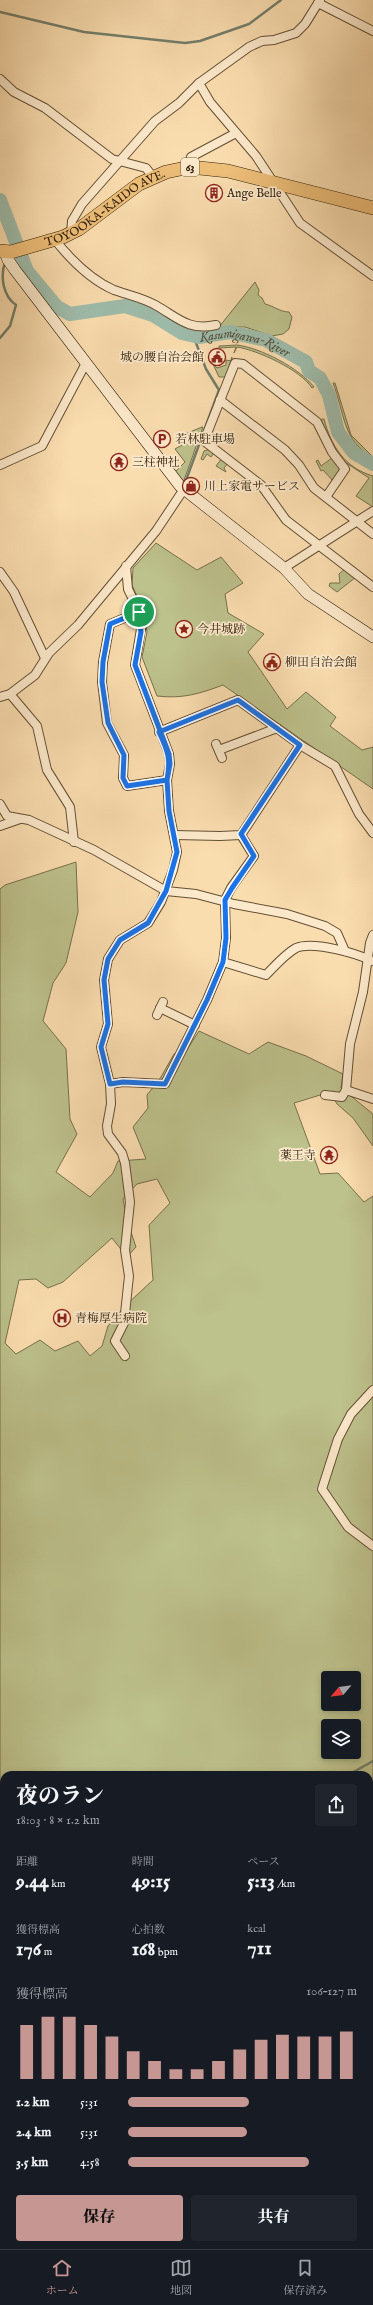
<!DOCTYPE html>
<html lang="ja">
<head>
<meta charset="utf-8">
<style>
  body { margin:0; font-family:"IM FELL English","Noto Serif JP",serif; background:#20242c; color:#f1f3f6; height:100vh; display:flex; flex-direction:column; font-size:15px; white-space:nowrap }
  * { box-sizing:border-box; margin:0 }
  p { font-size:13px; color:#9ea1a6 }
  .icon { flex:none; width:22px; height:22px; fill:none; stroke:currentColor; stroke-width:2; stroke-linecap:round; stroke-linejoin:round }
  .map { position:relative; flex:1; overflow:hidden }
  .details { position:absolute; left:0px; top:1771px; width:373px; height:478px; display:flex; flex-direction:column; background:#171b24; border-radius:12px 12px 0 0; box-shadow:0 2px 6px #0003 }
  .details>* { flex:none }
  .needle { width:26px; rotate:241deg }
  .fabs { position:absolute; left:321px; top:1671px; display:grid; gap:8px }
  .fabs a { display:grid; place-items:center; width:40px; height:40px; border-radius:4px; background:#171b24; box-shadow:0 2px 6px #0003; font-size:20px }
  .pin { position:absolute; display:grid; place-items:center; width:34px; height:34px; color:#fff; margin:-17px; border:2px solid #fff; border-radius:50%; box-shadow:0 1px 4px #0007 }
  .round { display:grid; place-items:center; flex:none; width:42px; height:42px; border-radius:4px; background:#20242c }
  .summary { display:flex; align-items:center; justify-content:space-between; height:68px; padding:0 16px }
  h1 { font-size:22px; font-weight:800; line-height:30px }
  .metrics { display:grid; grid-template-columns:repeat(3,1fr); gap:6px; height:68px; padding:4px 16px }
  .metrics div { display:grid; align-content:center }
  .metrics b { font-size:20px; font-weight:800 }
  .metrics small { font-size:11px; font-weight:400 }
  .metrics p { font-size:11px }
  .chart { height:112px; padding:8px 16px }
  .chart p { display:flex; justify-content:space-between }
  .chart svg { width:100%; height:72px; margin-top:4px; stroke:#c59692; stroke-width:6 }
  .action { display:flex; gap:8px; margin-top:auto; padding:8px 16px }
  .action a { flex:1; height:46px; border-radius:4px; background:#c59692; color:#111; font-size:16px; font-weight:800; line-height:46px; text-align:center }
  .action a+a { background:#20242c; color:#f1f3f6 }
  ul { padding:0 16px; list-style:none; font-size:13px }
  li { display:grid; grid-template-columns:64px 48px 1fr; align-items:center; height:30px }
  li i { height:10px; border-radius:5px; background:#c59692 }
  .menu { display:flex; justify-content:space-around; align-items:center; height:56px; border-top:1px solid #363941; background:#171b24; font-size:11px; color:#9ea1a6 }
  .menu a { display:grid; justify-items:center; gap:2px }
  .menu .on { color:#c59692 }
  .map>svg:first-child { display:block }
</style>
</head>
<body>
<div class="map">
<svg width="373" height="2249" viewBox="0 0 373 2249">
  <rect width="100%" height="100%" fill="#faddaf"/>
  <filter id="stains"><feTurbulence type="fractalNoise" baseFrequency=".005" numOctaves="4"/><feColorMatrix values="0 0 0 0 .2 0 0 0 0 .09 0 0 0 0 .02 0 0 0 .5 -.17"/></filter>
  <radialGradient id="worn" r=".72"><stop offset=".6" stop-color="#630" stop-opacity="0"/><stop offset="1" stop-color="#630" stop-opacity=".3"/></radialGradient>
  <g fill="#bdc18c" stroke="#78704c" fill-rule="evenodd">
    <path d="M 255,282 L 259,290 L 258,295 L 262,298 L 265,304 C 274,306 280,312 289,312 L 292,317 L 289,329 L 283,334 L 272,336 L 245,327 L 219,327 Z"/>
    <path d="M 237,345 C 261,348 299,368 314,387 L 312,388 C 301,370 257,350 237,347 L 234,353 L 236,347 L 219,348 L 219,346 Z"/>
    <path d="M 232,357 L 226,377 L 219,377 L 213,364 L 217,368 L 226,365 L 226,360 L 231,361 Z"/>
    <path d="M 333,383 L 335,383 L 351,435 L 373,457 C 343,443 344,411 333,383 Z"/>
    <path d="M 322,419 L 324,419 C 331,446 345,468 373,476 L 373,507 L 356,496 L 369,478 L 342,460 L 330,445 L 321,421 Z"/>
    <path d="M 202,427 L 203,427 L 183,483 L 174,473 L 185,462 L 175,449 L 182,445 L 178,437 Z"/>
    <path d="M 210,449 L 214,453 L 211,457 L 207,454 L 203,460 L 201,459 L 204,451 Z"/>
    <path d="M 222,458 L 228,463 L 224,468 L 226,472 L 216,466 Z"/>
    <path d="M 332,458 L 342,472 L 334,482 L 323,470 L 321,471 L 316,461 L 318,460 L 321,466 Z"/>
    <path d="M 156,543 L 197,570 L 221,557 L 243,583 L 225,594 L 228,613 L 264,634 L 248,652 L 287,709 L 306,692 L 336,717 L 330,726 L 362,750 L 373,747 L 373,789 L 223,685 C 199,694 182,699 157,696 L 142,657 L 147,632 L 144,612 L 132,585 L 133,568 Z"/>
    <path d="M 345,569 L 356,577 L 337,592 L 329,586 L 330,583 L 340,583 L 339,574 Z"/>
    <path d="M 76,862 L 78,912 L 66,963 L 53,983 L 43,1021 L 66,1049 L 70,1119 L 77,1134 L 56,1172 L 90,1197 L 113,1173 L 118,1161 L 146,1159 L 133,1127 L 148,1108 L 147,1095 L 161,1077 L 174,1054 L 185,1053 L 199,1031 L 249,1054 L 268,1042 L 306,1056 L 343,1074 L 341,1088 L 373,1114 L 373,1146 L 353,1118 L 337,1104 L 330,1092 L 294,1103 L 320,1174 L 338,1173 L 364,1202 L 373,1196 L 373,2249 L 0,2249 L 0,889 L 5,885 ZM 157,1179 L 170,1203 L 149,1225 L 153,1280 L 125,1306 L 108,1326 L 102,1346 L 90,1356 L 78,1341 L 55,1351 L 40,1340 L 16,1354 L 5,1343 L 19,1280 L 36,1279 L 48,1288 L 63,1282 L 112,1238 L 127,1257 L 136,1247 L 127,1220 L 123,1199 L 137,1184 ZM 328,1678 L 354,1678 L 354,1704 L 328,1704 ZM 328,1726 L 354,1726 L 354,1752 L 328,1752 ZM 4,1775 L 369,1775 L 369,2245 L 4,2245 Z"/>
  </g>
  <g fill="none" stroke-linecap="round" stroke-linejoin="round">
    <g stroke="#737e6b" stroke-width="2.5">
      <path d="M 0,12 L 84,32 L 185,43 L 200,41 L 249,24 L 281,0"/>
      <path d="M 0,338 L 10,326 L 16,305 C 3,296 0,277 5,262"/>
      <path d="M 185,483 L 219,390 L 206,369 L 193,335"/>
      <path d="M 348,1775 L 373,1761"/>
    </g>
    <path stroke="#9ebcab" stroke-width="14" id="s1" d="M 0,200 L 27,271 L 57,307 L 70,314 L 125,306 L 153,315 L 182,333 L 199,337 L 230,332 L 266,340 L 306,362 L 309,371 L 320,378 L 329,395 L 338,432 L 354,453 L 373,464"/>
    <g stroke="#644f34" stroke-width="10">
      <g id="street">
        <path d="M 318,3 L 373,31"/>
        <path d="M 0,79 L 14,92 L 45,108 L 112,159 L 146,168 L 153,177"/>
        <path d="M 199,83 L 210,102 L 256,156 L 300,223 L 373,276"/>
        <path d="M 190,167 L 191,157 L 236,133"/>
        <path d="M 71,234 L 72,221 L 82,204 L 155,121 L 179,103 L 199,83 L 249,47 L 262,41 L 274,40 L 296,33 L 305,24 L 320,0"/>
        <path d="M 55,240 C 71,260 91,280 114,290 C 128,295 144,298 157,306 C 178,318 189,331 216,325"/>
        <path d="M 220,400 L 285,450 L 299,465 L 314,488 L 373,534"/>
        <path d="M 0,465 L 42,446 L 86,363"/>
        <path d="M 326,497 L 345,469 L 332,452 L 317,422 L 243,364 L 235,363 L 204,441 L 261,485 L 286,520 L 373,587"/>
        <path d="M 284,568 L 373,511"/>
        <path d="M 0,572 L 14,592 L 45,658"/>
        <path d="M 139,612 L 110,624 L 103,662 L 102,682 L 107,723 L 124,755 L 123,778 L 127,786 L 167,780"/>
        <path d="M 10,694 L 37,726 L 47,770 L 70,807 L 74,842"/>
        <path d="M 0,697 L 10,694 L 35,675 L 49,653 L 78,625 L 156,531 L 184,489"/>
        <path d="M 159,732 L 238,700 L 300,745 L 335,766 L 359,814 L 373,833"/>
        <path d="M 216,744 L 222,758"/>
        <path d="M 219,750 L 277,728"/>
        <path d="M 0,804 L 7,816 L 29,820 L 94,850 L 166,891 L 196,894 L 234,904 L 287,914 L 325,926 L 337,933 L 345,951"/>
        <path d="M 0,826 L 20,819"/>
        <path d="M 175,835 L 220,836 L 241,835 L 300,745"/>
        <path d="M 223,962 L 266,975 C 275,966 285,954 296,948 C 313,941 356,953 372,961"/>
        <path d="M 160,1008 L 195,1025"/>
        <path d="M 157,1015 L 163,1002"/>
        <path d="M 110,1084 L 123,1082 L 165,1084 L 207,1000 L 223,962 L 226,938 L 225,900 L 231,888 L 254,856 L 241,835"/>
        <path d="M 346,1090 L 373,1099"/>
        <path d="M 325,1095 L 342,1097 L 346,1090 L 350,1044 L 363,992 L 370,943 L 373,935"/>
        <path d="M 125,1356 L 115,1341 L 124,1323 L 129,1276 L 125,1250 L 130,1202 L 125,1163 L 122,1153 L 108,1134 L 107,1126 L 111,1104 L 110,1084 L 101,1047 L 108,1024 L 104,980 L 108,959 L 120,940 L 148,923 L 161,902 L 173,870 L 177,852 L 169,811 L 167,780 L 170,764 L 169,754 L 135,665 L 142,623 L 139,612 L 128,589 L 126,566"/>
        <path d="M 373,1390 L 351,1414 L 338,1439 L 322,1489 L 348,1527 L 373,1546"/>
      </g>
    </g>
    <g stroke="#32200b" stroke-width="12">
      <path id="secondary" d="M 5,252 L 8,260 L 15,270 L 180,486 L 284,568 L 308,594 L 373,637"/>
    </g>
    <g stroke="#32200b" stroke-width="14">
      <g id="primary">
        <path id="s2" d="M 0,251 L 11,252 L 63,237 L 79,229 L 139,184 L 166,172 L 190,167 L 228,171 L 373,208"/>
      </g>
    </g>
    <use href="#street" stroke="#fce9cb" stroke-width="8"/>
    <use href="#secondary" stroke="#fce9cb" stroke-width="11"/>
    <use href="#primary" stroke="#edbe78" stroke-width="13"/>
  </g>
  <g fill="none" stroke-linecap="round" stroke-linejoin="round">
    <g stroke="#fff" stroke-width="8">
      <path id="route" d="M 139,612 L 141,632 L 135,665 L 169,754 L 170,764 L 167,780 L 169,811 L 177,852 L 166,891 L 148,923 L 120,940 L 108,959 L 104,980 L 108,1024 L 101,1047 L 110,1084 L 123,1082 L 165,1084 L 207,1000 L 223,962 L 226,938 L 225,900 L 232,888 L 254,856 L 241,834 L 300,745 L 238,700 L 159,732 C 168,751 171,759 167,780 L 127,786 L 123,778 L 124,755 L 108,723 L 102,682 L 103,662 L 110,624 L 139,612"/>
    </g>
    <use href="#route" stroke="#1a73e8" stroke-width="5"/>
  </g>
  <defs>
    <g id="building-ring" transform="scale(0.9)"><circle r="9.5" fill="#fce9cb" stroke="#8f2418" stroke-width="1.5"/><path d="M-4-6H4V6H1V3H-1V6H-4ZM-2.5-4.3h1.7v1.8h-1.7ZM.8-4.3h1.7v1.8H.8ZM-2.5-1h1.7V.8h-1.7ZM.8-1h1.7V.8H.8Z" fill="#8f2418"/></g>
    <g id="civic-ring" transform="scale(0.9)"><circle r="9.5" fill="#fce9cb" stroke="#8f2418" stroke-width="1.5"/><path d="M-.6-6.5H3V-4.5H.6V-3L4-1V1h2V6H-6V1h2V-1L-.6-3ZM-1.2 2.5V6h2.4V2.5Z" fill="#8f2418"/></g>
    <g id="parking-ring" transform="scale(0.9)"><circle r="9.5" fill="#fce9cb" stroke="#8f2418" stroke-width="1.5"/><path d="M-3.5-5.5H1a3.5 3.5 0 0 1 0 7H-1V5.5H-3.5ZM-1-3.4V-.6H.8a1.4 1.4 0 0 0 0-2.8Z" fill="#8f2418"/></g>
    <g id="temple-ring" transform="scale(0.9)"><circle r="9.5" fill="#fce9cb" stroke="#8f2418" stroke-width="1.5"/><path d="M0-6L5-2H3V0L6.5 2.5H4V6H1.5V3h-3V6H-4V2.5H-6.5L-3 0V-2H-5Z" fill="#8f2418"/></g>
    <g id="shop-ring" transform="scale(0.9)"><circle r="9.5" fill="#fce9cb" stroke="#8f2418" stroke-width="1.5"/><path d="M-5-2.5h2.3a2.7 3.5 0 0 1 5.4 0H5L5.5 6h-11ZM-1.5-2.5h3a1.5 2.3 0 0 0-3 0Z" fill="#8f2418"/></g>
    <g id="sight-ring" transform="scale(0.9)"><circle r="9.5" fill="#fce9cb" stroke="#8f2418" stroke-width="1.5"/><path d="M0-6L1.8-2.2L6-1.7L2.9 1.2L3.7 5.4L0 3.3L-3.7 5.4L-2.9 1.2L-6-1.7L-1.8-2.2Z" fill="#8f2418"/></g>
    <g id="hospital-ring" transform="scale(0.9)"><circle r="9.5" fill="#fce9cb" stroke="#8f2418" stroke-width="1.5"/><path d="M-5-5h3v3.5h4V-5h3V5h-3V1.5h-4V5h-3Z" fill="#8f2418"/></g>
  </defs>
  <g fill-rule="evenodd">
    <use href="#building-ring" x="214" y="193"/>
    <use href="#civic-ring" x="217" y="357"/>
    <use href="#parking-ring" x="162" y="439"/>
    <use href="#temple-ring" x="119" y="462"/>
    <use href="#shop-ring" x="191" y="486"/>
    <use href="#sight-ring" x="184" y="629"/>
    <use href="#civic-ring" x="272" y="662"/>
    <use href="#temple-ring" x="329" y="1155"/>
    <use href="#hospital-ring" x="62" y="1318"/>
  </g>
  <g text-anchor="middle" stroke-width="3.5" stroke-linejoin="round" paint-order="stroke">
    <rect fill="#fce9cb" stroke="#6f5c45" stroke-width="1" x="181" y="158" width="18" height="18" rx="3"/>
    <g font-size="11" font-weight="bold" fill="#32200b">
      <text x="190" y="171">63</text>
    </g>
    <g font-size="12" fill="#32200b" stroke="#fce9cb" text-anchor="start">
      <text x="227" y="197">Ange Belle</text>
      <text x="204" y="361" text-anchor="end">城の腰自治会館</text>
      <text x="175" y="443">若林駐車場</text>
      <text x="132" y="466">三柱神社</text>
      <text x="204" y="490">川上家電サービス</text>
      <text x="197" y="633">今井城跡</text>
      <text x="285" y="666">柳田自治会館</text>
      <text x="316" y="1159" text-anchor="end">薬王寺</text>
      <text x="75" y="1322">青梅厚生病院</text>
    </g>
    <g font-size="12" fill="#32200b" stroke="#fce9cb">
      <text dy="4" stroke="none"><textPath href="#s2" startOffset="116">TOYOOKA-KAIDO AVE.</textPath></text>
    </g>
    <g font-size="13" font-style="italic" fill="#524f3b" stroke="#fce9cb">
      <text dy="5" stroke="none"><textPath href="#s1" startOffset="322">Kasumigawa-River</textPath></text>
    </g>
  </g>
  <rect width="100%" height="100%" filter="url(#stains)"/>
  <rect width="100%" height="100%" fill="url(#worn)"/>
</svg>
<div class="fabs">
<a><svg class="needle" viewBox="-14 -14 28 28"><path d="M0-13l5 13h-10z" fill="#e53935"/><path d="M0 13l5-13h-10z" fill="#9ea1a6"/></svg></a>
<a><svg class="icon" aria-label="layers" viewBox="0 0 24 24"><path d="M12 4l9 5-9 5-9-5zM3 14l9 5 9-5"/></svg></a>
</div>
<div class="pin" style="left:139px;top:612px;background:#1e9e55"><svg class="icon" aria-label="arrive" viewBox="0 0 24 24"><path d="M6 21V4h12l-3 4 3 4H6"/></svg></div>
<section class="details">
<div class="summary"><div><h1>夜のラン</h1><p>18:03 · 8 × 1.2 km</p></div><a class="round"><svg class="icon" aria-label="share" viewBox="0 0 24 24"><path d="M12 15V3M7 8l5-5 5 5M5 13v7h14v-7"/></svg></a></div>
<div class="metrics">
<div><p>距離</p><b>9.44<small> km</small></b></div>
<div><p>時間</p><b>49:15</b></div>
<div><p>ペース</p><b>5:13<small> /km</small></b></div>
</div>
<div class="metrics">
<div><p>獲得標高</p><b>176<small> m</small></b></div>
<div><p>心拍数</p><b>168<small> bpm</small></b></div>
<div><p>kcal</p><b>711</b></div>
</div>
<div class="chart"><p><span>獲得標高</span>106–127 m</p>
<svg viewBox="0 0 160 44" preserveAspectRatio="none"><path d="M5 44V11M15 44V6M25 44V6M35 44V11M45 44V18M55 44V27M65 44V33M75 44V38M85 44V38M95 44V33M105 44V26M115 44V20M125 44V17M135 44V18M145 44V18M155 44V15"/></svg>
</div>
<ul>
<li><b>1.2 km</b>5:31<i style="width:53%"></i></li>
<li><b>2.4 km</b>5:31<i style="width:52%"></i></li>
<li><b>3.5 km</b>4:58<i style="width:79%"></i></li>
</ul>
<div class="action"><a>保存</a><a>共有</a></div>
</section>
</div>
<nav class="menu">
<a class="on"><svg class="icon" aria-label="home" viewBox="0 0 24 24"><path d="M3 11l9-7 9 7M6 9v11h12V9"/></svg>ホーム</a>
<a><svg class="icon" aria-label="map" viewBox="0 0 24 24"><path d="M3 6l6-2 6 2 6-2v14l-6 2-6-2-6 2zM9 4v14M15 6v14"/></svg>地図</a>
<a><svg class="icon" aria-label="saved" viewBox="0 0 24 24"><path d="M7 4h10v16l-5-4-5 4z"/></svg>保存済み</a>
</nav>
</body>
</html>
